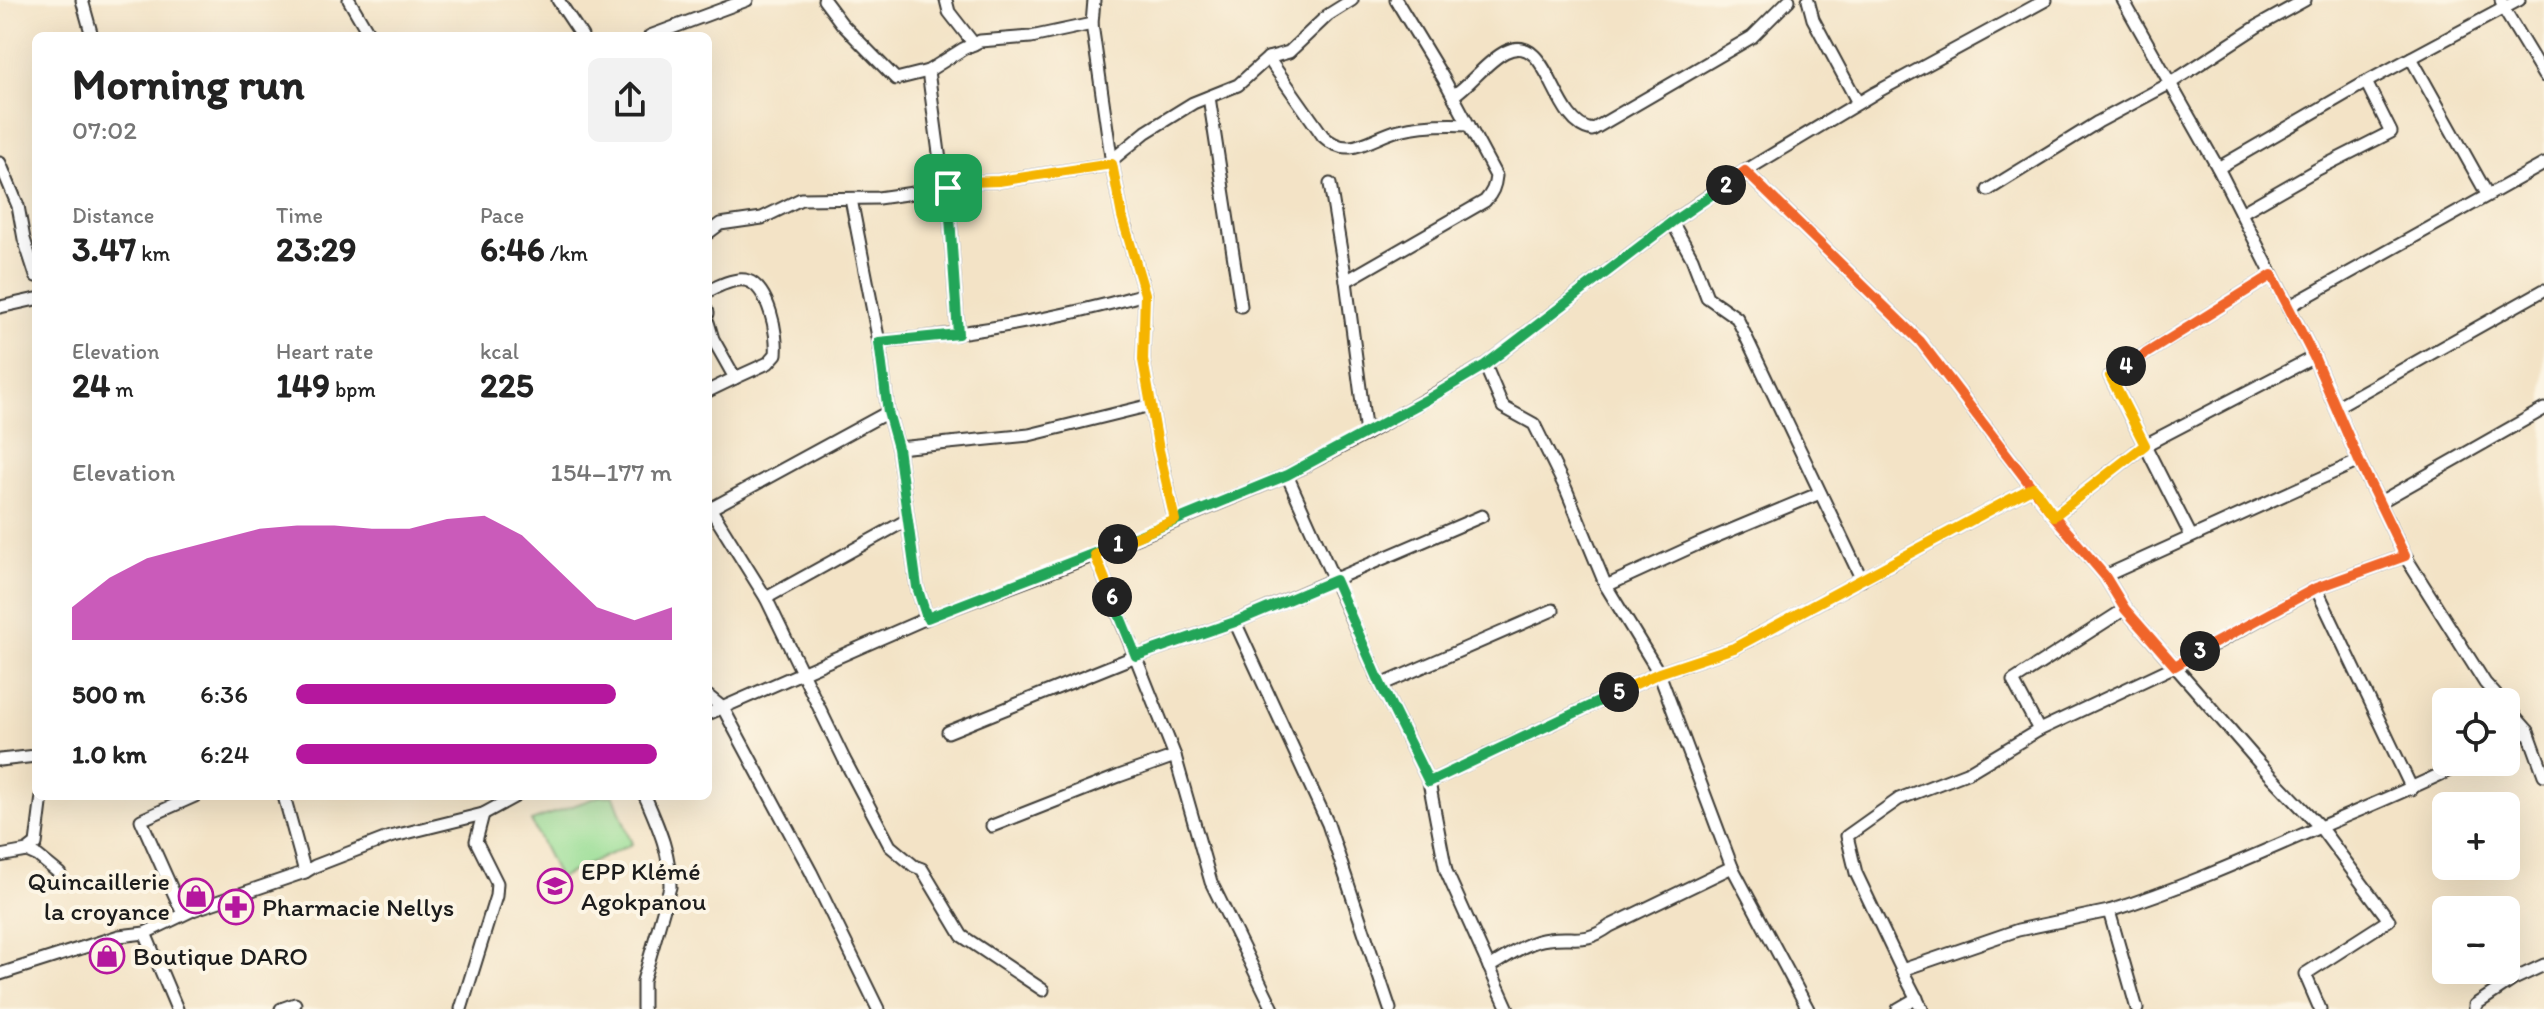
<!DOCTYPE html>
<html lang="en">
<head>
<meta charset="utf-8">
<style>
  body { margin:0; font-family:Itim,sans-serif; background:#f2f2f2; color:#222; height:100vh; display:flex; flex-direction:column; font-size:30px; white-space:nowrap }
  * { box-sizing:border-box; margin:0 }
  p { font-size:26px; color:#767676 }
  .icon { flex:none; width:44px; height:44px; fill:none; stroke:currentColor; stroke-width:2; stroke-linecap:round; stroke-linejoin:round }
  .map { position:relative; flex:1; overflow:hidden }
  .details { position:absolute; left:32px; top:32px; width:680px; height:768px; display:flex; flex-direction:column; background:#fff; border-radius:12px; box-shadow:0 8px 32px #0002 }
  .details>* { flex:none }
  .fabs { position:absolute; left:2432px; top:688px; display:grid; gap:16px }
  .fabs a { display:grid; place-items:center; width:88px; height:88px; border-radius:12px; background:#fff; box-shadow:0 8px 32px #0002; font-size:40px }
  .pin { position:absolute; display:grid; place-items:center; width:68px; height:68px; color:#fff; margin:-34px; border-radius:16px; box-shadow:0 4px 12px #0006 }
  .km { position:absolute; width:40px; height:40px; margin:-20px; border-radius:50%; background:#222; color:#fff; font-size:22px; line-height:40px; text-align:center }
  .round { display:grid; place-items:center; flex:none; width:84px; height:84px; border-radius:12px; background:#f2f2f2 }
  .summary { display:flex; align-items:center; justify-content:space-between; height:136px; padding:0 40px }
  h1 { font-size:44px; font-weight:700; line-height:60px }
  .metrics { display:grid; grid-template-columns:repeat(3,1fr); gap:12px; height:136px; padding:8px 40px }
  .metrics div { display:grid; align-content:center }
  .metrics b { font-size:34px; font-weight:700 }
  .metrics small { font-size:22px; font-weight:400 }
  .metrics p { font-size:22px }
  .chart { height:224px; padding:16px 40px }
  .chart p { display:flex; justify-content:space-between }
  .chart svg { width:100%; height:144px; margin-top:8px; fill:#b5179e; opacity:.7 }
  ul { padding:0 40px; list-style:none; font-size:26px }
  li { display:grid; grid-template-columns:128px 96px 1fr; align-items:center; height:60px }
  li i { height:20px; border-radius:10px; background:#b5179e }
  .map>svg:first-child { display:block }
</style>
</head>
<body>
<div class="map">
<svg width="2544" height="1009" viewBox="0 0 2544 1009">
  <rect width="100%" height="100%" fill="#fcf5e5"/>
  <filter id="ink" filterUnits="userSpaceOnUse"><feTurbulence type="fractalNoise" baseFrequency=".0125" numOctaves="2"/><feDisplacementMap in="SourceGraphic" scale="16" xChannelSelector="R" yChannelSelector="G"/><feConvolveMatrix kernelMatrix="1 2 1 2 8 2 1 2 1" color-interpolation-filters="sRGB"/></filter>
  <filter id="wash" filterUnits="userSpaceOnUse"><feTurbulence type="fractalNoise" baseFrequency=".006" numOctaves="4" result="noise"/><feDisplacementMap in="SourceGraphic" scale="32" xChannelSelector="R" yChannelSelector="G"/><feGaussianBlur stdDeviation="1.8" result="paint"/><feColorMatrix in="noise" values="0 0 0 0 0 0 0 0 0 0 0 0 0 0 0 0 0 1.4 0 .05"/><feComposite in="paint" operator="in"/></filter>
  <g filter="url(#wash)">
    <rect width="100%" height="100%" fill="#f3e3c6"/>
    <path fill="#9ade96" stroke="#5b7d59" stroke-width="2" d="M 600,796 L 614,796 L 632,844 L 559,878 L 531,821 Z"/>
  </g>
  <g filter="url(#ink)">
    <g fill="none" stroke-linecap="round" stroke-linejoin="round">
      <g stroke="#3c3a36" stroke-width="15">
        <g id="minor">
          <path d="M 82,0 L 92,36"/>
          <path d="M 349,0 L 370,36"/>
          <path d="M 558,0 L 582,36"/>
          <path d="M 824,0 L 842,24 L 896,79 L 928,71 L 941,168 L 948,188 L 968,182 L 999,181 L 1112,164"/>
          <path d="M 946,0 L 949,12 L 974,44"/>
          <path d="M 1094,0 L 1092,24 L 1112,164 L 1122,216 L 1145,294 L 1143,360 L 1159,450 L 1175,520"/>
          <path d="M 1808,0 L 1813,19 L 1858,103"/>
          <path d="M 2123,0 L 2218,168 L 2314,357 L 2359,461 L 2405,556 L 2485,683 L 2502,702"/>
          <path d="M 2501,0 L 2503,8 L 2544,76"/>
          <path d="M 650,36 L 747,0"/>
          <path d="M 1268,58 L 1323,136 C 1349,161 1371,137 1399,130 C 1422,124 1446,124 1469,125"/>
          <path d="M 2411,58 L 2487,194"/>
          <path d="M 928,71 L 963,49 L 980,41 L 1031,37 L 1092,24"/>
          <path d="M 1453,96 C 1472,83 1486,62 1505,52 C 1550,29 1551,123 1592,130 L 1752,37 L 1789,0"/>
          <path d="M 1209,97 L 1241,306"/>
          <path d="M 1112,160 L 1146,132 L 1193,103 L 1238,85 L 1268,58 L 1289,52 L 1328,15 L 1352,0"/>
          <path d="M 0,163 L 18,206 L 24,239 L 36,276"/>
          <path d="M 2218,168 L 2366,82 L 2519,0"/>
          <path d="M 1745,171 L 1920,341 L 2054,516 L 2105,576 L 2125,609 L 2261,765 L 2320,827 L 2389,920 L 2305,974 L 2320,1009"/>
          <path d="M 1330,184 L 1346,281"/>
          <path d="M 1988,190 L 2098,122 L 2169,84 L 2258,26 L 2305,0"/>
          <path d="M 851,199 L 879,342 L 888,412 L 898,448 L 917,587 L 927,618"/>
          <path d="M 2241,213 L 2316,170 L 2391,132 L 2366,82"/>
          <path d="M 1672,222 L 1692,258 L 1707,297 L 1737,318 L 1862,580"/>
          <path d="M 708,233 L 720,224 L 762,218 L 801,199 L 878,198 L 948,188 L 958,334"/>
          <path d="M 708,291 C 718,286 734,278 745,280 C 769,285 778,335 776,354 L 768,363 L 735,378"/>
          <path d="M 0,307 L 36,299"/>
          <path d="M 2288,307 L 2544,164"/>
          <path d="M 708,312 L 708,314"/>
          <path d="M 708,322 L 713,339 L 735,378 L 708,391"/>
          <path d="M 879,342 C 969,334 1058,319 1145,294"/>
          <path d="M 1485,365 L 1503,407 L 1534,424 L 1566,489 L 1606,586 L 1659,673 L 1732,867 L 1808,1009"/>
          <path d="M 2336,407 L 2544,290"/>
          <path d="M 1366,434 L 1346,281 L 1485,201 C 1492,193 1495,187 1496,176 L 1445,81 L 1396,0"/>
          <path d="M 898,448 L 1029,435 L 1151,405"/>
          <path d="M 1287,475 L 1381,685 L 1429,782 L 1446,871 L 1508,1009"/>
          <path d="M 2380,502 L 2544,409"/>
          <path d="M 708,505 L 766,598 L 844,759 L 890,846 L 914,866 L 922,869 L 962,936 L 1043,990"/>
          <path d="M 710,509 L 888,412"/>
          <path d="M 2054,516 L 2145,445 L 2314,357"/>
          <path d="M 2191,536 L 2110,376 L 2272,275"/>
          <path d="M 1095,555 L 1175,756 L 1211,882 L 1273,1009"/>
          <path d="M 2405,556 L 2316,588 L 2412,789"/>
          <path d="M 2105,576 L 2359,461"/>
          <path d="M 1606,586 L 1698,544 L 1820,493"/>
          <path d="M 766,598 L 907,520"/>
          <path d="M 1235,622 L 1328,824 L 1390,1009"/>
          <path d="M 1381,685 L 1553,610"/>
          <path d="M 708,696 L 723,708 L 811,872 L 878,1009"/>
          <path d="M 2506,706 L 2528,731 L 2544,775"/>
          <path d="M 708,714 L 927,618 L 1095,555 L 1287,475 L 1366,434 L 1485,365 L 1672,222 L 1745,171 L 1875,93 L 2046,0"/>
          <path d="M 2039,730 L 2013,681 L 2125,609"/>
          <path d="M 948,732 L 1136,656 L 1235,622 L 1482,516"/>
          <path d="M 2506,742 L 2528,731"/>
          <path d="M 0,760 L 36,756"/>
          <path d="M 1429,782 L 1659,673 L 1734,648 L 2033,487"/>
          <path d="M 284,796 L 305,872"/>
          <path d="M 992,826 L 1119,776 L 1175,756"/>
          <path d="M 27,851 L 38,856 L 60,874"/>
          <path d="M 0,856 L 27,851 L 36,844 L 42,796"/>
          <path d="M 2109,911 C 2182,888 2251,857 2320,827 C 2369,806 2418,786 2466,762"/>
          <path d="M 183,914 L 141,820 L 195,796"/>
          <path d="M 145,933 L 177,1009"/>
          <path d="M 1489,967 C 1507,957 1527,941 1548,939 C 1576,935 1584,945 1610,926 L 1732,867"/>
          <path d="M 1902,970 L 1922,1009"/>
          <path d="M 0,974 L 119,936 L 145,933 L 193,910 L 305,872 L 315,866 L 390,837 L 483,814 L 516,796"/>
          <path d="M 281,1009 L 295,1004"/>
          <path d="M 461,1009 L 496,896 L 497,883 L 476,841 L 483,814"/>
          <path d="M 643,1009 L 643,981 L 670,887 C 671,854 658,826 645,796"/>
          <path d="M 1898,1009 L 1917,998"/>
          <path d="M 2137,1009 L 2109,911 L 2018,930 L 1902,970 L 1856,873 L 1847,836 L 1899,799 L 1969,772 L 2039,730 L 2175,666 L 2316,588"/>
          <path d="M 2475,1009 L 2475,1005 L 2514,979 L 2544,965"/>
        </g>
      </g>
      <use href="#minor" stroke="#fff" stroke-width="11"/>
    </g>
  </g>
  <g fill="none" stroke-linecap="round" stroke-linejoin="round" filter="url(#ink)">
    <g stroke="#fff" stroke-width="16">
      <path id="split-1" d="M 948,188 L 958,334 L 879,342 L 888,412 L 898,448 L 917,587 L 927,618 L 1118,544"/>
    </g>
    <g stroke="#fff" stroke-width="16">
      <path id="split-2" d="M 1118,544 L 1287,475 L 1428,399 L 1485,365 L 1672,222 L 1726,185"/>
    </g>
    <g stroke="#fff" stroke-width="16">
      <path id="split-3" d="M 1726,185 L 1745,171 L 1920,341 L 2054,516 L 2105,576 L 2125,609 L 2175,666 L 2200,651"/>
    </g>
    <g stroke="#fff" stroke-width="16">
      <path id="split-4" d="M 2126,366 L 2272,275 L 2314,357 L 2359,461 L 2405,556 L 2316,588 L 2200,651"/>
    </g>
    <g stroke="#fff" stroke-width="16">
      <path id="split-5" d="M 1619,692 L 1659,673 L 1734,648 L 2033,487 L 2054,516 L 2145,445 L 2110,376 L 2126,366"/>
    </g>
    <g stroke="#fff" stroke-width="16">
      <path id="split-6" d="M 1112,597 L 1136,656 L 1235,622 L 1335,580 L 1381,685 L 1429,782 L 1619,692"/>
    </g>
    <g stroke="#fff" stroke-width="16">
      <path id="split-7" d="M 948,188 L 968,182 L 999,181 L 1112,164 L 1122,216 L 1145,294 L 1143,360 L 1159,450 L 1175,520 L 1095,555 L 1112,597"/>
    </g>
    <use href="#split-1" stroke="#22a559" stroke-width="10"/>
    <use href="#split-2" stroke="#22a559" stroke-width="10"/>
    <use href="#split-3" stroke="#f0652b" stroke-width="10"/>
    <use href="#split-4" stroke="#f0652b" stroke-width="10"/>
    <use href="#split-5" stroke="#f5b400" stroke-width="10"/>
    <use href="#split-6" stroke="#22a559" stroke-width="10"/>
    <use href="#split-7" stroke="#f5b400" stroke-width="10"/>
  </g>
  <defs>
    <g id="school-ring" transform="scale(1.8)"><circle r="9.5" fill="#fcf5e5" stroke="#b5179e" stroke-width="1.5"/><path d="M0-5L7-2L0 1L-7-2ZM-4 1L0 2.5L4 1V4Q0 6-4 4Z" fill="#b5179e"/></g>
    <g id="shop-ring" transform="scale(1.8)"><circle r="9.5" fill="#fcf5e5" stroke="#b5179e" stroke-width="1.5"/><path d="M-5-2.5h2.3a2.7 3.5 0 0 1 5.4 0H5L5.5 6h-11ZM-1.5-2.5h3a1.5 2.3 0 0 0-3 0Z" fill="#b5179e"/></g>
    <g id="pharmacy-ring" transform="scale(1.8)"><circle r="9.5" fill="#fcf5e5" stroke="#b5179e" stroke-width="1.5"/><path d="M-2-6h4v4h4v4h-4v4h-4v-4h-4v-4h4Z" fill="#b5179e"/></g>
  </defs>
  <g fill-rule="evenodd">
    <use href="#school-ring" x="555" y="886"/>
    <use href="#shop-ring" x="196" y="896"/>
    <use href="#pharmacy-ring" x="236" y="907"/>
    <use href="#shop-ring" x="107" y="956"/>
  </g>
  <g text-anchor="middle" stroke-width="8" stroke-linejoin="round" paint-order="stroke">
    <g font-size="26" fill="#1c1c1c" stroke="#fcf5e5" text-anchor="start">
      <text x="581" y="880">EPP Klémé<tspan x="581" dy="30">Agokpanou</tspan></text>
      <text x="170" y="890" text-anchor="end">Quincaillerie<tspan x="170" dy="30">la croyance</tspan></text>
      <text x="262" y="916">Pharmacie Nellys</text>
      <text x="133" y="965">Boutique DARO</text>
    </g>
  </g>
</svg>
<div class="fabs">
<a><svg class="icon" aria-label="locate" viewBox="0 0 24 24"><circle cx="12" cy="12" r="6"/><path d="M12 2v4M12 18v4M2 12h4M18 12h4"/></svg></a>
<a>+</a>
<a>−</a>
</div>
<div class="pin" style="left:948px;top:188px;background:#1e9e55"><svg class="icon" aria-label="arrive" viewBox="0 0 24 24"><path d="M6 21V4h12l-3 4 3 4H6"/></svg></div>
<b class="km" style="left:1118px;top:544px">1</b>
<b class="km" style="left:1726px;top:185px">2</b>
<b class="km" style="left:2200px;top:651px">3</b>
<b class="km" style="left:2126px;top:366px">4</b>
<b class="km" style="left:1619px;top:692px">5</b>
<b class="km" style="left:1112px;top:597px">6</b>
<section class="details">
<div class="summary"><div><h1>Morning run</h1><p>07:02</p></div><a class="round"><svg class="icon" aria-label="share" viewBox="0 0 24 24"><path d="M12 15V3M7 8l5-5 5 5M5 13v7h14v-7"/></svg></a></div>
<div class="metrics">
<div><p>Distance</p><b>3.47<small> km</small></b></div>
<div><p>Time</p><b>23:29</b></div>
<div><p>Pace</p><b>6:46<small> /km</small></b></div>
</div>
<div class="metrics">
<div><p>Elevation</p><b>24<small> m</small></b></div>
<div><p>Heart rate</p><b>149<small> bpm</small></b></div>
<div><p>kcal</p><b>225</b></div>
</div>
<div class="chart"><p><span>Elevation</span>154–177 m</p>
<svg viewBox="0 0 160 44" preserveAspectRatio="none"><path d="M0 44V34L10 25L20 19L30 16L40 13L50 10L60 9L70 9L80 10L90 10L100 7L110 6L120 12L130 23L140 34L150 38L160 34V44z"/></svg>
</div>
<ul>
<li><b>500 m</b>6:36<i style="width:85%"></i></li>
<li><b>1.0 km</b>6:24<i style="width:96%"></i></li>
</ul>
</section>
</div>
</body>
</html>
